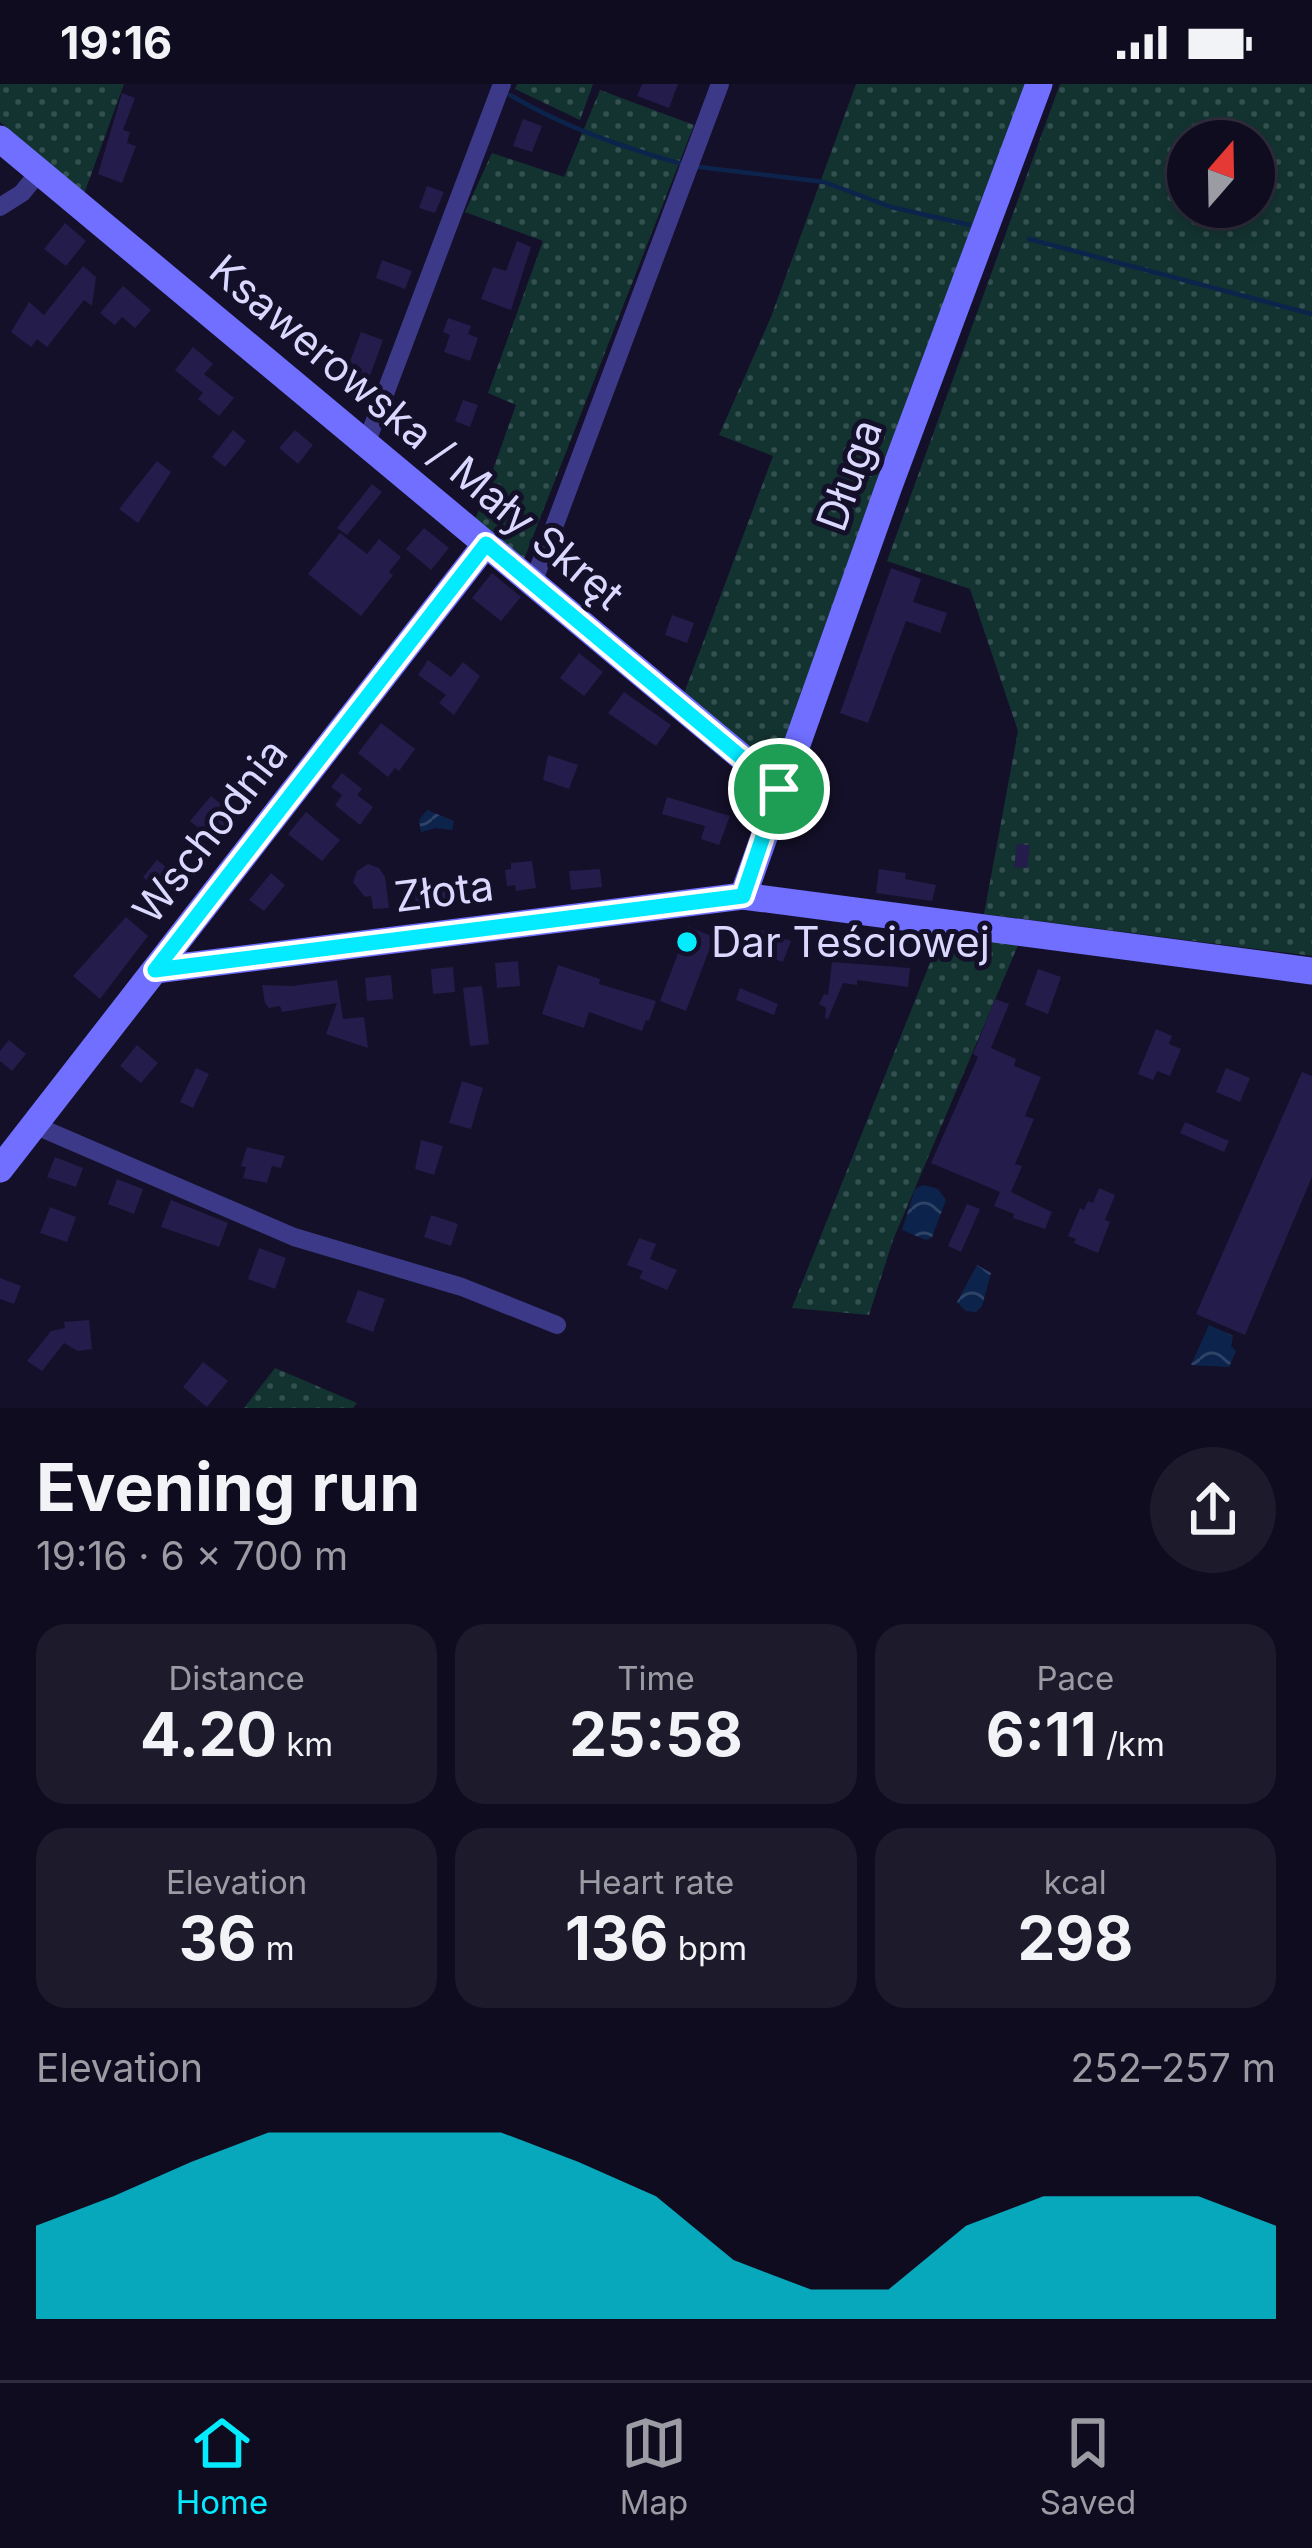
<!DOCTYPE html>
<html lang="en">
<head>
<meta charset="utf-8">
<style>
  body { margin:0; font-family:Inter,sans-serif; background:#1d1a2c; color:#f1f3f6; height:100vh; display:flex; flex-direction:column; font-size:45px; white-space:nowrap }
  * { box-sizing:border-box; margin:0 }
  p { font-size:39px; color:#9b9ba4 }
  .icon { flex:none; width:66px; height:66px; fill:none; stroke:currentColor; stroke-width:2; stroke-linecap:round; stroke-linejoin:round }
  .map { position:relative; height:1324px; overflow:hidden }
  .details { display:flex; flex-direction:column; background:#0f0c1f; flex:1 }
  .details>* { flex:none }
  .needle { width:78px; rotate:20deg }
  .controls { position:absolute; left:1167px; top:36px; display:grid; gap:24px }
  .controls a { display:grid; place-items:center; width:108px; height:108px; border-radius:50%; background:#0f0c1f; box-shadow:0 6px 18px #0003,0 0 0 3px #2f2c3d; font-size:60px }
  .pin { position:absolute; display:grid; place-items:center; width:102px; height:102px; color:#fff; margin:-51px; border:6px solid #fff; border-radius:50%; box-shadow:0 3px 12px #0007 }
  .round { display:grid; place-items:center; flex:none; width:126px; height:126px; border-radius:63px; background:#1d1a2c }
  .head { display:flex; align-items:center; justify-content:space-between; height:204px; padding:0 36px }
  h1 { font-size:66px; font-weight:700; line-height:90px }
  .figures { display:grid; grid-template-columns:repeat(3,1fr); gap:18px; height:204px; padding:12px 36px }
  .figures div { display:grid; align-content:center; border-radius:30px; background:#1d1a2c; text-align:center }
  .figures b { font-size:60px; font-weight:700 }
  .figures small { font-size:33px; font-weight:400 }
  .figures p { font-size:33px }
  .chart { height:336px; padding:24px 36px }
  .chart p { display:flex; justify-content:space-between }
  .chart svg { width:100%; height:216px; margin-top:12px; fill:#04eaff; opacity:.7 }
  .status { display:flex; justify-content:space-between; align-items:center; height:84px; padding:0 60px; background:#0f0c1f; direction:ltr }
  .status svg { height:33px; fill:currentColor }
  .dock { display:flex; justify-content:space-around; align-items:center; height:168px; border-top:3px solid #2f2c3d; background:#0f0c1f; font-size:33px; color:#9b9ba4 }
  .dock a { display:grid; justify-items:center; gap:6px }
  .dock .on { color:#04eaff }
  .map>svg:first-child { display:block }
</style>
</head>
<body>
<div class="status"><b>19:16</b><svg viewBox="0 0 49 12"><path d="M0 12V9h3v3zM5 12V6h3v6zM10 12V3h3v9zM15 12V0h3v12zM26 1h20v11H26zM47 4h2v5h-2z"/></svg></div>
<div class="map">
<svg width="1312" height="1324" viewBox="0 0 1312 1324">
  <defs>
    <pattern id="grass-dots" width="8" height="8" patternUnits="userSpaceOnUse" patternTransform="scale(3)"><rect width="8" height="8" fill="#133331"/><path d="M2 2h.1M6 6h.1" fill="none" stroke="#355050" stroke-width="1.8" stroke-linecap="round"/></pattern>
    <pattern id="water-waves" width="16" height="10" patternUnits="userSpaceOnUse" patternTransform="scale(3)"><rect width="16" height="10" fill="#0c244c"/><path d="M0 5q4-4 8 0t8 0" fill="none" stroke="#2f4367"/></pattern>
  </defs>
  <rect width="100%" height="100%" fill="#141029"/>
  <g fill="url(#grass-dots)" fill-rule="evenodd">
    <path d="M 0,0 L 124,0 L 84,110 L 0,38 Z"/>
    <path d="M 517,0 L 593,0 L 580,36 L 515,5 Z"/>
    <path d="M 856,0 L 1027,0 L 774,689 L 683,612 L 773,372 L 719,351 L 771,233 Z"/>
    <path d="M 1060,0 L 1312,0 L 1312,872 L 984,830 L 1018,647 L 970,505 L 887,477 ZM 1188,57 L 1254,57 L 1254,123 L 1188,123 Z"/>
    <path d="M 600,6 L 694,41 L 523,478 L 475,436 L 516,321 L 488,309 L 543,157 L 465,128 L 492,69 L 564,93 Z"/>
    <path d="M 940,854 L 1019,859 L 893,1156 L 869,1231 L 792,1224 Z"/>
    <path d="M 275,1284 L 357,1319 L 353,1324 L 244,1324 Z"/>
  </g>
  <g fill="url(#water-waves)">
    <path d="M 427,726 L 454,737 L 452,746 L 436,744 L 421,748 L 419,736 Z"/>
    <path d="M 923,1101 L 938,1105 L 946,1116 L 932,1153 L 926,1156 L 902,1146 L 915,1105 Z"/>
    <path d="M 977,1181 L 991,1189 L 982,1222 L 976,1228 L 966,1227 L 957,1218 Z"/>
    <path d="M 1209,1241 L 1233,1252 L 1231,1262 L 1236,1267 L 1229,1283 L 1191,1281 Z"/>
  </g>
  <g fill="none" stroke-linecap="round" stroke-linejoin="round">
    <g stroke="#0c244c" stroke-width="4.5">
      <path d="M 510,11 C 564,43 622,63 682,80"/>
      <path d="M 699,83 L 824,98 L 891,123 L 970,141"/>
      <path d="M 1029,155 L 1312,230"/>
    </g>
  </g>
  <g fill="#241c4a">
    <path d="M 642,0 L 678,0 L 669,24 L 637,12 Z"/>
    <path d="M 122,9 L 135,14 L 123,46 L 130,48 L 127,59 L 136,62 L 122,99 L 98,90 Z"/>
    <path d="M 523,35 L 542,42 L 532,68 L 513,62 Z"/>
    <path d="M 427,102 L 444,108 L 435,129 L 419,124 Z"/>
    <path d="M 65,139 L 86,157 L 66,182 L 44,165 Z"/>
    <path d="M 517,157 L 531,163 L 511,226 L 481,215 L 493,183 L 506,187 Z"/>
    <path d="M 382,176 L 412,187 L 405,205 L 376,194 Z"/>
    <path d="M 83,182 L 96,193 L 92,222 L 84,216 L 47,263 L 37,255 L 31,263 L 11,248 L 29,218 L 44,231 Z"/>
    <path d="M 123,202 L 151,226 L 135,244 L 122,233 L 115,241 L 100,229 Z"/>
    <path d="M 448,234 L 471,242 L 468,250 L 478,254 L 470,277 L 444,268 L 450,251 L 443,248 Z"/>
    <path d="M 361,248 L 383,256 L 367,300 L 345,291 Z"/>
    <path d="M 193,263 L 213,280 L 204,290 L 234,314 L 219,332 L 198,315 L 203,309 L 175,286 Z"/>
    <path d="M 463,316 L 478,321 L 470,343 L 455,337 Z"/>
    <path d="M 233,346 L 246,357 L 225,383 L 212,373 Z"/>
    <path d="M 295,346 L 313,361 L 298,380 L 279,364 Z"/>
    <path d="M 157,377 L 171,388 L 138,439 L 119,425 Z"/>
    <path d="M 372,400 L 382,408 L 347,451 L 337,444 Z"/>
    <path d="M 424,444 L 449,464 L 431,486 L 406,465 Z"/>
    <path d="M 340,449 L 367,470 L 379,455 L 401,473 L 389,488 L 393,491 L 361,532 L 308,490 Z"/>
    <path d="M 891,484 L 921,495 L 913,518 L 947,529 L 940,549 L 906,537 L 868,639 L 840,629 Z"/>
    <path d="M 492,489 L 521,513 L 501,537 L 472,514 Z"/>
    <path d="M 672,531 L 694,539 L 687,559 L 665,551 Z"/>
    <path d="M 579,569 L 603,588 L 584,612 L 560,594 Z"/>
    <path d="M 428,576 L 451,593 L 463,578 L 480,592 L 454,631 L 439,619 L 446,611 L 418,591 Z"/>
    <path d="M 624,608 L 671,641 L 656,662 L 608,629 Z"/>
    <path d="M 381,639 L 415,665 L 399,687 L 395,684 L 388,693 L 358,669 Z"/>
    <path d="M 548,671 L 578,681 L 569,705 L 543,696 Z"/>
    <path d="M 342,689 L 362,705 L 357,711 L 373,723 L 360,741 L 335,721 L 342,711 L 331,703 Z"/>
    <path d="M 211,712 L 233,730 L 213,756 L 190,737 Z"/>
    <path d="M 667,713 L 730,732 L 719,761 L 701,755 L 705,742 L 662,730 Z"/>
    <path d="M 306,728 L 340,756 L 322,777 L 288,750 Z"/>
    <path d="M 1017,760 L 1030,761 L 1027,784 L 1014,783 Z"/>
    <path d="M 157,776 L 182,796 L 167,814 L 143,793 Z"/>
    <path d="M 532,777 L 536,804 L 516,807 L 515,801 L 507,802 L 505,786 L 511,785 L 511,779 Z"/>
    <path d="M 368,780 L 379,784 L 385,793 L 389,824 L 373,825 L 371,812 L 365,813 L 353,798 L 357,787 Z"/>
    <path d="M 600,785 L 602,803 L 571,806 L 569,787 Z"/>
    <path d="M 879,785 L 906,789 L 905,795 L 936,801 L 932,817 L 876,809 Z"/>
    <path d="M 271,789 L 285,801 L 264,827 L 249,816 Z"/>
    <path d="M 445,796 L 446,817 L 416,820 L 414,798 Z"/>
    <path d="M 126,833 L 148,852 L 100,915 L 73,892 Z"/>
    <path d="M 688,843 L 714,853 L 686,927 L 660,917 Z"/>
    <path d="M 762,846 L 791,857 L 783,878 L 754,868 Z"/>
    <path d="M 518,877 L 520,902 L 497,904 L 495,879 Z"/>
    <path d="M 832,878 L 910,884 L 908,903 L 857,896 L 857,901 L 843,899 L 828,935 L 825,934 L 826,924 L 819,920 L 824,910 L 828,911 Z"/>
    <path d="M 558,881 L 600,895 L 599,900 L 656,917 L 649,937 L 646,936 L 642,947 L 589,928 L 584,944 L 542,930 Z"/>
    <path d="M 453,883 L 455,908 L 433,910 L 431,885 Z"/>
    <path d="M 1038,885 L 1061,893 L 1048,930 L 1025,921 Z"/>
    <path d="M 391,891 L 393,915 L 367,917 L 365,894 Z"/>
    <path d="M 337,896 L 343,935 L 364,933 L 368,964 L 326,950 L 337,919 L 282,928 L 280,922 L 269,924 L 265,919 L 262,901 L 292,902 Z"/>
    <path d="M 482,902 L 489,960 L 470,962 L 463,904 Z"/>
    <path d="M 740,904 L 778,920 L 774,931 L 736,916 Z"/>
    <path d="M 995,915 L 1009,920 L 991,964 L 1016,975 L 1014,982 L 1041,993 L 1025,1032 L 1034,1035 L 1015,1080 L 1022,1082 L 1011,1108 L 1052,1128 L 1045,1145 L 1013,1134 L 1014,1130 L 994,1122 L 1000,1108 L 931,1079 L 978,973 L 973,970 Z"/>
    <path d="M 1156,945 L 1172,952 L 1169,960 L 1181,965 L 1170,992 L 1157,987 L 1153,996 L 1138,990 Z"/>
    <path d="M 9,956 L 26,970 L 12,987 L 0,977 L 0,967 Z"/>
    <path d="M 137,961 L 158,979 L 141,999 L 120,982 Z"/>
    <path d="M 196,984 L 209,990 L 193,1024 L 180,1018 Z"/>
    <path d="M 1226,984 L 1250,994 L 1240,1018 L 1216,1008 Z"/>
    <path d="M 1302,988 L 1312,992 L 1312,1093 L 1245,1251 L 1196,1230 Z"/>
    <path d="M 462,997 L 483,1004 L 471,1045 L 449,1039 Z"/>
    <path d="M 1185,1038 L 1229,1057 L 1224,1068 L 1180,1049 Z"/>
    <path d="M 421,1056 L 443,1062 L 434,1091 L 415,1085 Z"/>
    <path d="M 247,1063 L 285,1072 L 281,1084 L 272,1082 L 267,1099 L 243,1094 L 246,1083 L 241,1082 Z"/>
    <path d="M 55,1073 L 83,1084 L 76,1103 L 47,1093 Z"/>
    <path d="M 117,1095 L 143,1105 L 134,1130 L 108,1120 Z"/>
    <path d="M 1099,1104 L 1115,1111 L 1105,1136 L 1110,1138 L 1098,1169 L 1074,1159 L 1076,1155 L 1068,1152 L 1080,1124 L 1084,1126 L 1088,1117 L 1093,1119 Z"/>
    <path d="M 171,1116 L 228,1139 L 219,1163 L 161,1143 Z"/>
    <path d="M 967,1120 L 980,1125 L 961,1168 L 948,1162 Z"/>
    <path d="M 50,1123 L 76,1133 L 67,1158 L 40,1149 Z"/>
    <path d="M 431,1131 L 458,1140 L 451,1162 L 424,1153 Z"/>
    <path d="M 639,1154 L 656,1160 L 650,1175 L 677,1186 L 667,1206 L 639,1194 L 643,1187 L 627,1181 Z"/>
    <path d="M 259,1164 L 286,1174 L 275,1205 L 248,1195 Z"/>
    <path d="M 0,1194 L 21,1202 L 14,1220 L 0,1215 Z"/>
    <path d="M 358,1206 L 385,1215 L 373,1248 L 346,1238 Z"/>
    <path d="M 89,1236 L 92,1265 L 78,1267 L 64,1259 L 42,1287 L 27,1277 L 51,1247 L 65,1244 L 64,1238 Z"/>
    <path d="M 203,1278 L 228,1297 L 207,1323 L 183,1303 Z"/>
  </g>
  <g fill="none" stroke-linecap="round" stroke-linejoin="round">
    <g stroke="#3c3a88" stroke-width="18">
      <path d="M 0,123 L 22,109 L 39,88"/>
      <path d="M 366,360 L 502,0"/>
      <path d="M 533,499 L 720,0"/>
      <path d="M 34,1041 L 294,1153 L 462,1203 L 557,1241"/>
    </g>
    <g stroke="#706fff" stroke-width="27">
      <path d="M 0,55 L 780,705"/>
      <path d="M 743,812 L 889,402 L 1039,0"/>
      <path d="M 155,886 L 743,812 L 1312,887"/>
      <path d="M 0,1085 L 486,460"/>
    </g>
  </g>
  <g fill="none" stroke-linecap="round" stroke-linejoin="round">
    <g stroke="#fff" stroke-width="24">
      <path id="route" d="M 486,460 L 779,705 L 743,812 L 155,886 Z"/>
    </g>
    <use href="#route" stroke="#04eaff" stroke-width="15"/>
  </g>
  <circle fill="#04eaff" stroke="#141029" stroke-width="4.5" cx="687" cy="858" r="12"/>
  <g text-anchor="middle" stroke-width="10" stroke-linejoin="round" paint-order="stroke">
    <g font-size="42" fill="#dbd8ff" stroke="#141029">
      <text transform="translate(417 348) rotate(40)" y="15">Ksawerowska / Mały Skręt</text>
      <text transform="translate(849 391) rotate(-70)" y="15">Długa</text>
      <text transform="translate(210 747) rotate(-52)" y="15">Wschodnia</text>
      <text transform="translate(444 807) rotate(-7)" y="15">Złota</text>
    </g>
    <g font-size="42" fill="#dbd8ff" stroke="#141029" text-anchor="start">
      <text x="711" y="873">Dar Teściowej</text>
    </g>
  </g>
</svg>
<div class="controls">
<a><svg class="needle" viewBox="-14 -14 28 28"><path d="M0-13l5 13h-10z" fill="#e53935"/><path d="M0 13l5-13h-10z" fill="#9b9ba4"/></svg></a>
</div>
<div class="pin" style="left:779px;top:705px;background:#1e9e55"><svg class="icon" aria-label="arrive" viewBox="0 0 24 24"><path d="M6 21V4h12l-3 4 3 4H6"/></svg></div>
</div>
<section class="details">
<div class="head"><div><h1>Evening run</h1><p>19:16 · 6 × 700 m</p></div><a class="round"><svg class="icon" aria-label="share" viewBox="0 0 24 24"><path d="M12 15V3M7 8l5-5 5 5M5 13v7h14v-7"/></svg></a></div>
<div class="figures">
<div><p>Distance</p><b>4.20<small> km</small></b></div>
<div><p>Time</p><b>25:58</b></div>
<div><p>Pace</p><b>6:11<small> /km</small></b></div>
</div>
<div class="figures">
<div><p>Elevation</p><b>36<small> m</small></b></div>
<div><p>Heart rate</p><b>136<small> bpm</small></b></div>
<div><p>kcal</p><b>298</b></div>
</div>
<div class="chart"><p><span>Elevation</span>252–257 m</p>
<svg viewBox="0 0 160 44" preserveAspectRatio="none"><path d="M0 44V25L10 19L20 12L30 6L40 6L50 6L60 6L70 12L80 19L90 32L100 38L110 38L120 25L130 19L140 19L150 19L160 25V44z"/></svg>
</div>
</section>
<nav class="dock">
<a class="on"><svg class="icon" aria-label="home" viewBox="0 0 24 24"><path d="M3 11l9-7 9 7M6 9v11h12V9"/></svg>Home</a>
<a><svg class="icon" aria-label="map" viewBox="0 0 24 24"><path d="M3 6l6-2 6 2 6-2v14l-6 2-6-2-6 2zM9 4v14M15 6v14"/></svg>Map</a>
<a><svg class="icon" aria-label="saved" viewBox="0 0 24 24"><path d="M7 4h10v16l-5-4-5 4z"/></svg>Saved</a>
</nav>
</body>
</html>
